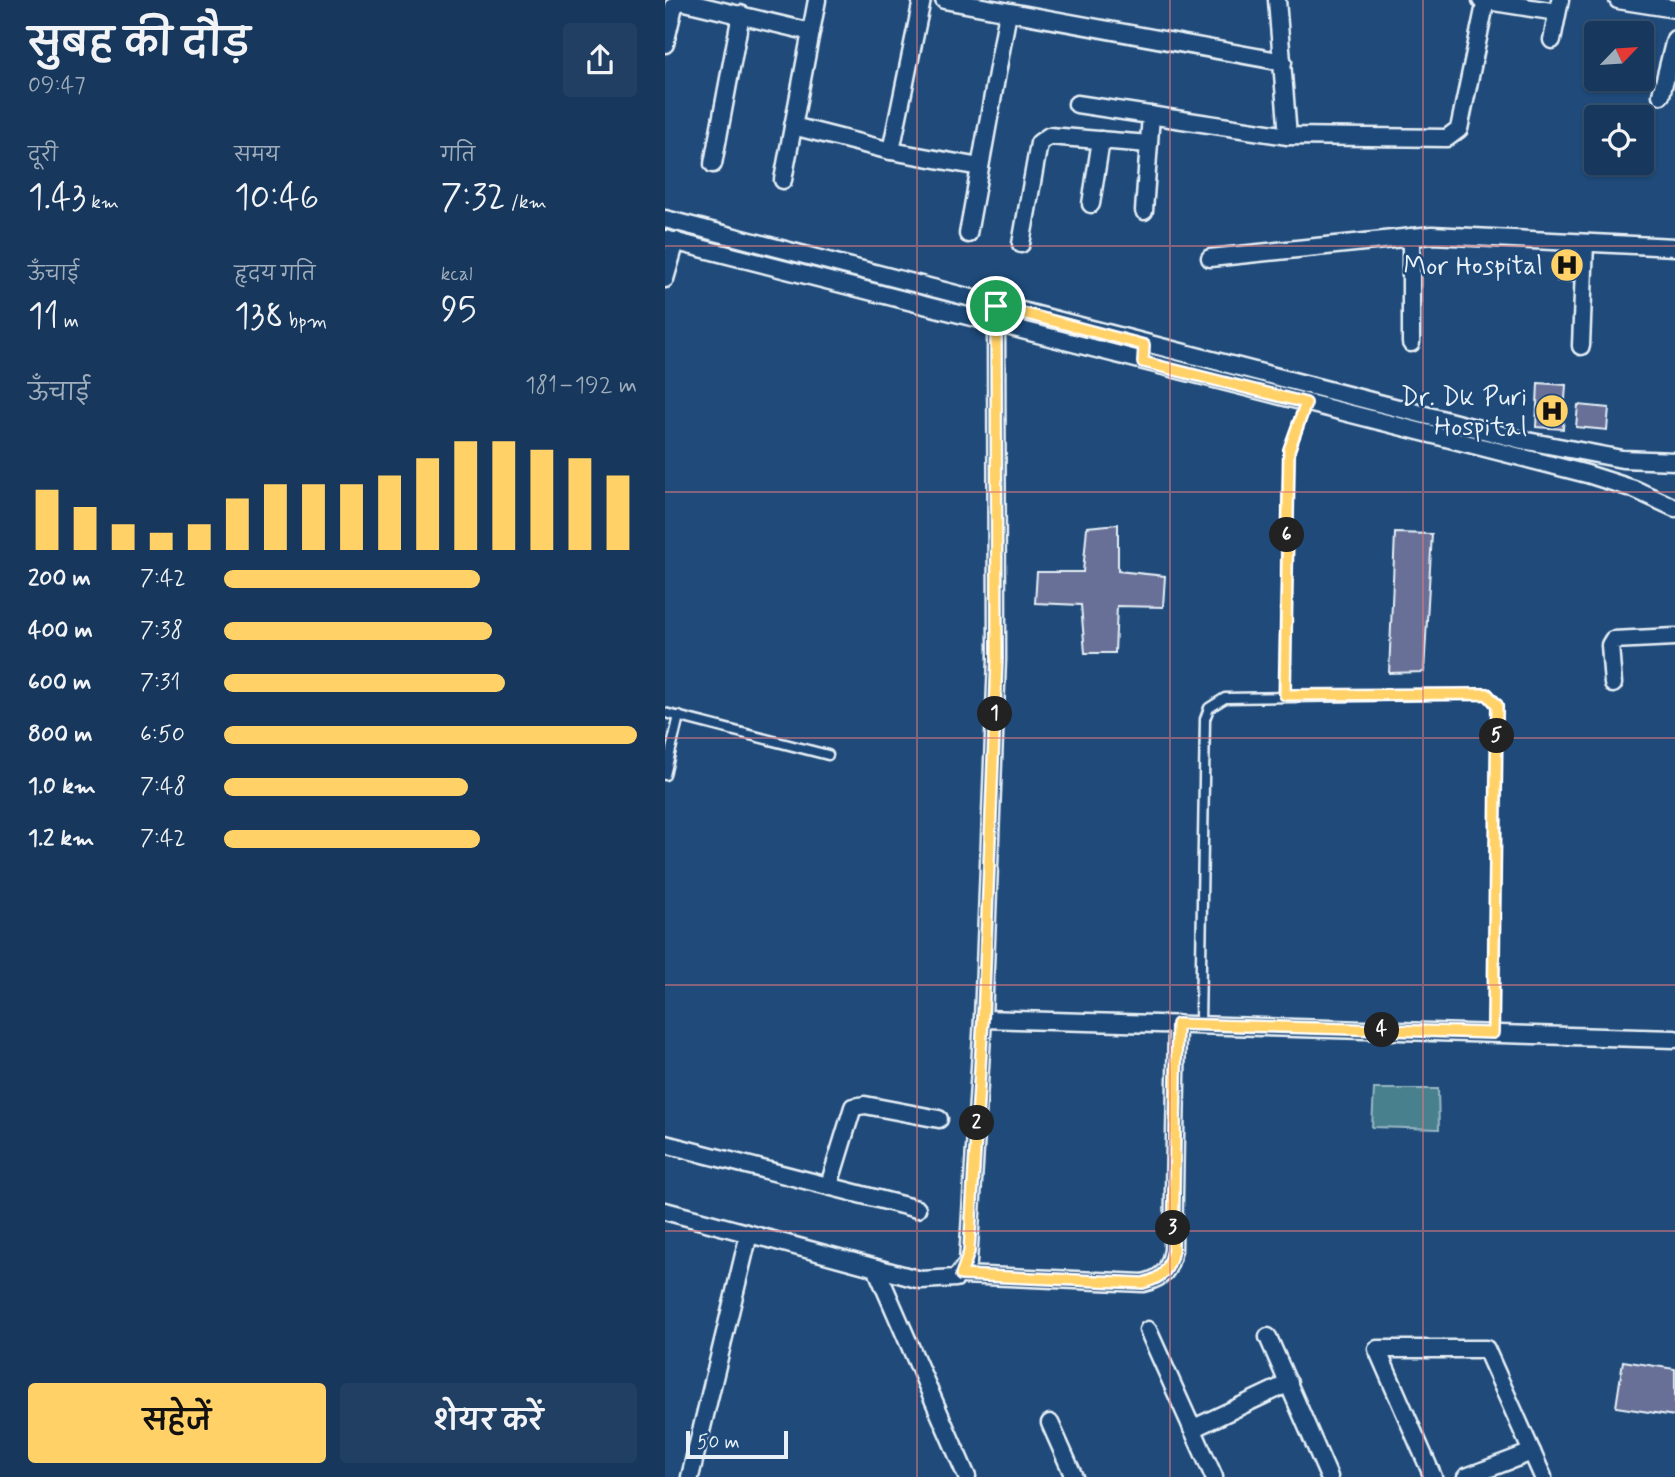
<!DOCTYPE html>
<html lang="hi">
<head>
<meta charset="utf-8">
<style>
  body { margin:0; font-family:Mynerve,"Playpen Sans Deva",sans-serif; background:#203f62; color:#f1f3f6; height:100vh; display:flex; flex-direction:column; font-size:26px; white-space:nowrap }
  * { box-sizing:border-box; margin:0 }
  p { font-size:23px; color:#9eacbb }
  .icon { flex:none; width:38px; height:38px; fill:none; stroke:currentColor; stroke-width:2; stroke-linecap:round; stroke-linejoin:round }
  .map { position:relative; flex:1; overflow:hidden }
  .panel { display:flex; flex-direction:column; background:#17385c; width:665px }
  .panel>* { flex:none }
  .needle { width:46px; rotate:65deg }
  .tools { position:absolute; left:919px; top:21px; display:grid; gap:14px }
  .tools a { display:grid; place-items:center; width:70px; height:70px; border-radius:7px; background:#17385c; box-shadow:0 2px 5px #0004,0 0 0 2px #365272; font-size:35px }
  .scale { position:absolute; left:21px; bottom:18px; width:102px; box-sizing:border-box; padding-left:7px; border:4px solid #e8f1f8; border-top:0; font-size:19px; line-height:24px; white-space:nowrap; color:#e8f1f8; -webkit-text-stroke:5px #1f4a7a; paint-order:stroke }
  .pin { position:absolute; display:grid; place-items:center; width:60px; height:60px; color:#fff; margin:-30px; border:4px solid #fff; border-radius:50%; box-shadow:0 2px 7px #0007 }
  .km { position:absolute; width:35px; height:35px; margin:-18px; border-radius:50%; background:#222; color:#fff; font-size:19px; line-height:35px; text-align:center }
  .round { display:grid; place-items:center; flex:none; width:74px; height:74px; border-radius:7px; background:#203f62 }
  .headline { display:flex; align-items:center; justify-content:space-between; height:119px; padding:0 28px }
  h1 { font-size:38px; font-weight:600; line-height:52px }
  .metrics { display:grid; grid-template-columns:repeat(3,1fr); gap:10px; height:119px; padding:7px 28px }
  .metrics div { display:grid; align-content:center }
  .metrics b { font-size:35px; font-weight:600 }
  .metrics small { font-size:19px; font-weight:400 }
  .metrics p { font-size:19px }
  .chart { height:196px; padding:14px 28px }
  .chart p { display:flex; justify-content:space-between }
  .chart svg { width:100%; height:126px; margin-top:7px; stroke:#ffd166; stroke-width:6 }
  .button { display:flex; gap:14px; margin-top:auto; padding:14px 28px }
  .button a { flex:1; height:80px; border-radius:7px; background:#ffd166; color:#111; font-size:28px; font-weight:600; line-height:80px; text-align:center }
  .button a+a { background:#203f62; color:#f1f3f6 }
  ul { padding:0 28px; list-style:none; font-size:23px }
  li { display:grid; grid-template-columns:112px 84px 1fr; align-items:center; height:52px }
  li i { height:18px; border-radius:9px; background:#ffd166 }
  main { display:flex; flex:1; min-height:0 }
  .map>svg:first-child { display:block }
</style>
</head>
<body>
<main>
<section class="panel">
<div class="headline"><div><h1>सुबह की दौड़</h1><p>09:47</p></div><a class="round"><svg class="icon" aria-label="share" viewBox="0 0 24 24"><path d="M12 15V3M7 8l5-5 5 5M5 13v7h14v-7"/></svg></a></div>
<div class="metrics">
<div><p>दूरी</p><b>1.43<small> km</small></b></div>
<div><p>समय</p><b>10:46</b></div>
<div><p>गति</p><b>7:32<small> /km</small></b></div>
</div>
<div class="metrics">
<div><p>ऊँचाई</p><b>11<small> m</small></b></div>
<div><p>हृदय गति</p><b>138<small> bpm</small></b></div>
<div><p>kcal</p><b>95</b></div>
</div>
<div class="chart"><p><span>ऊँचाई</span>181–192 m</p>
<svg viewBox="0 0 160 44" preserveAspectRatio="none"><path d="M5 44V23M15 44V29M25 44V35M35 44V38M45 44V35M55 44V26M65 44V21M75 44V21M85 44V21M95 44V18M105 44V12M115 44V6M125 44V6M135 44V9M145 44V12M155 44V18"/></svg>
</div>
<ul>
<li><b>200 m</b>7:42<i style="width:62%"></i></li>
<li><b>400 m</b>7:38<i style="width:65%"></i></li>
<li><b>600 m</b>7:31<i style="width:68%"></i></li>
<li><b>800 m</b>6:50<i style="width:100%"></i></li>
<li><b>1.0 km</b>7:48<i style="width:59%"></i></li>
<li><b>1.2 km</b>7:42<i style="width:62%"></i></li>
</ul>
<div class="button"><a>सहेजें</a><a>शेयर करें</a></div>
</section>
<div class="map">
<svg width="1010" height="1477" viewBox="0 0 1010 1477">
  <rect width="100%" height="100%" fill="#1f4a7a"/>
  <filter id="ink" filterUnits="userSpaceOnUse"><feTurbulence type="fractalNoise" baseFrequency=".0143" numOctaves="2"/><feDisplacementMap in="SourceGraphic" scale="14" xChannelSelector="R" yChannelSelector="G"/><feConvolveMatrix kernelMatrix="1 2 1 2 8 2 1 2 1" color-interpolation-filters="sRGB"/></filter>
  <g filter="url(#ink)">
    <path fill="#4a808e" stroke="#99b8c3" stroke-width="2" d="M 709,1089 L 773,1089 L 774,1129 L 707,1127 Z"/>
    <g fill="#687097" stroke="#e8f1f8" stroke-width="2">
      <path d="M 894,254 L 914,256 L 912,282 L 892,281 Z"/>
      <path d="M 873,383 L 901,385 L 898,429 L 871,427 Z"/>
      <path d="M 913,405 L 944,408 L 942,430 L 911,427 Z"/>
      <path d="M 453,524 L 453,571 L 500,576 L 498,607 L 452,606 L 450,653 L 420,653 L 416,605 L 370,603 L 372,572 L 418,572 L 422,527 Z"/>
      <path d="M 730,533 L 767,534 L 759,672 L 724,673 Z"/>
      <path d="M 958,1361 L 1010,1369 L 1010,1416 L 951,1407 Z"/>
    </g>
    <g fill="none" stroke-linecap="round" stroke-linejoin="round">
      <g stroke="#e8f1f8" stroke-width="13">
        <g id="lane">
          <path d="M 619,695 L 624,450 L 641,403"/>
          <path d="M 0,713 L 163,755"/>
          <path d="M 0,775 L 14,716"/>
          <path d="M 535,1025 L 540,719 L 544,708 L 560,698 L 823,694 L 832,705 L 828,1033"/>
        </g>
      </g>
      <g stroke="#e8f1f8" stroke-width="21">
        <g id="street">
          <path d="M 279,0 L 618,62"/>
          <path d="M 612,0 L 623,136"/>
          <path d="M 816,0 L 892,12"/>
          <path d="M 953,0 L 1010,9"/>
          <path d="M 887,40 L 895,0"/>
          <path d="M 0,44 L 9,6 L 16,1 L 146,32"/>
          <path d="M 996,95 L 1010,39"/>
          <path d="M 412,104 L 623,136 L 782,138 L 794,129 L 821,0"/>
          <path d="M 128,126 L 226,151 L 315,167"/>
          <path d="M 226,151 L 257,0"/>
          <path d="M 48,164 L 76,14"/>
          <path d="M 118,180 L 152,0"/>
          <path d="M 426,204 L 436,140"/>
          <path d="M 479,211 L 486,115"/>
          <path d="M 0,219 L 857,440 L 957,459 L 1010,461"/>
          <path d="M 303,234 L 343,12"/>
          <path d="M 746,237 L 746,343"/>
          <path d="M 0,239 L 922,474 L 969,489 L 1010,508"/>
          <path d="M 356,244 L 374,143 L 384,136 L 484,144"/>
          <path d="M 545,258 L 767,235 L 1010,247"/>
          <path d="M 0,279 L 11,241"/>
          <path d="M 916,346 L 920,243"/>
          <path d="M 948,684 L 945,645 L 948,640 L 1010,637"/>
          <path d="M 318,1019 L 1010,1039"/>
          <path d="M 0,1144 L 252,1209"/>
          <path d="M 164,1185 L 188,1107 L 200,1105 L 274,1119"/>
          <path d="M 0,1211 L 256,1280 L 291,1278 L 303,1262 L 318,1019 L 332,659 L 331,306"/>
          <path d="M 211,1268 L 302,1477"/>
          <path d="M 296,1275 L 478,1283 C 499,1278 504,1270 508,1250 L 512,1024"/>
          <path d="M 483,1330 L 549,1477"/>
          <path d="M 603,1337 L 664,1477"/>
          <path d="M 385,1423 L 409,1477"/>
          <path d="M 527,1429 L 624,1383"/>
          <path d="M 25,1477 L 84,1234"/>
          <path d="M 768,1477 L 712,1349 L 821,1349 L 878,1477"/>
          <path d="M 801,1477 L 867,1452"/>
        </g>
      </g>
      <use href="#lane" stroke="#1f4a7a" stroke-width="8"/>
      <use href="#street" stroke="#1f4a7a" stroke-width="16"/>
    </g>
  </g>
  <g fill="none" stroke-linecap="round" stroke-linejoin="round" filter="url(#ink)">
    <g stroke="#fff" stroke-width="14">
      <path id="route" d="M 331,306 L 479,345 L 478,362 L 641,403 L 624,450 L 620,695 L 822,694 L 832,705 L 828,1033 L 512,1024 L 508,1250 C 504,1270 498,1278 478,1283 L 296,1275 L 304,1252 L 318,1019 L 332,659 Z"/>
    </g>
    <use href="#route" stroke="#ffd166" stroke-width="9"/>
  </g>
  <path fill="none" stroke="#dd787b" stroke-width="2" stroke-opacity="0.55" d="M 252,0 L 252,1477M 505,0 L 505,1477M 758,0 L 758,1477M 0,246 L 1010,246M 0,492 L 1010,492M 0,738 L 1010,738M 0,985 L 1010,985M 0,1231 L 1010,1231"/>
  <defs>
    <g id="hospital-disc" transform="scale(1.75)"><circle r="9.5" fill="#ffd166" stroke="#1f4a7a"/><path d="M-5-5h3v3.5h4V-5h3V5h-3V1.5h-4V5h-3Z" fill="#111"/></g>
  </defs>
  <g fill-rule="evenodd">
    <use href="#hospital-disc" x="902" y="265"/>
    <use href="#hospital-disc" x="887" y="411"/>
  </g>
  <g text-anchor="middle" stroke-width="5" stroke-linejoin="round" paint-order="stroke">
    <g font-size="26" fill="#e8f1f8" stroke="#1f4a7a" text-anchor="end">
      <text x="878" y="274">Mor Hospital</text>
      <text x="862" y="405">Dr. Dk Puri<tspan x="862" dy="30">Hospital</tspan></text>
    </g>
  </g>
</svg>
<div class="tools">
<a><svg class="needle" viewBox="-14 -14 28 28"><path d="M0-13l5 13h-10z" fill="#e53935"/><path d="M0 13l5-13h-10z" fill="#9eacbb"/></svg></a>
<a><svg class="icon" aria-label="locate" viewBox="0 0 24 24"><circle cx="12" cy="12" r="6"/><path d="M12 2v4M12 18v4M2 12h4M18 12h4"/></svg></a>
</div>
<div class="scale">50 m</div>
<div class="pin" style="left:331px;top:306px;background:#1e9e55"><svg class="icon" aria-label="arrive" viewBox="0 0 24 24"><path d="M6 21V4h12l-3 4 3 4H6"/></svg></div>
<b class="km" style="left:330px;top:714px">1</b>
<b class="km" style="left:312px;top:1123px">2</b>
<b class="km" style="left:508px;top:1228px">3</b>
<b class="km" style="left:717px;top:1030px">4</b>
<b class="km" style="left:832px;top:736px">5</b>
<b class="km" style="left:622px;top:535px">6</b>
</div>
</main>
</body>
</html>
